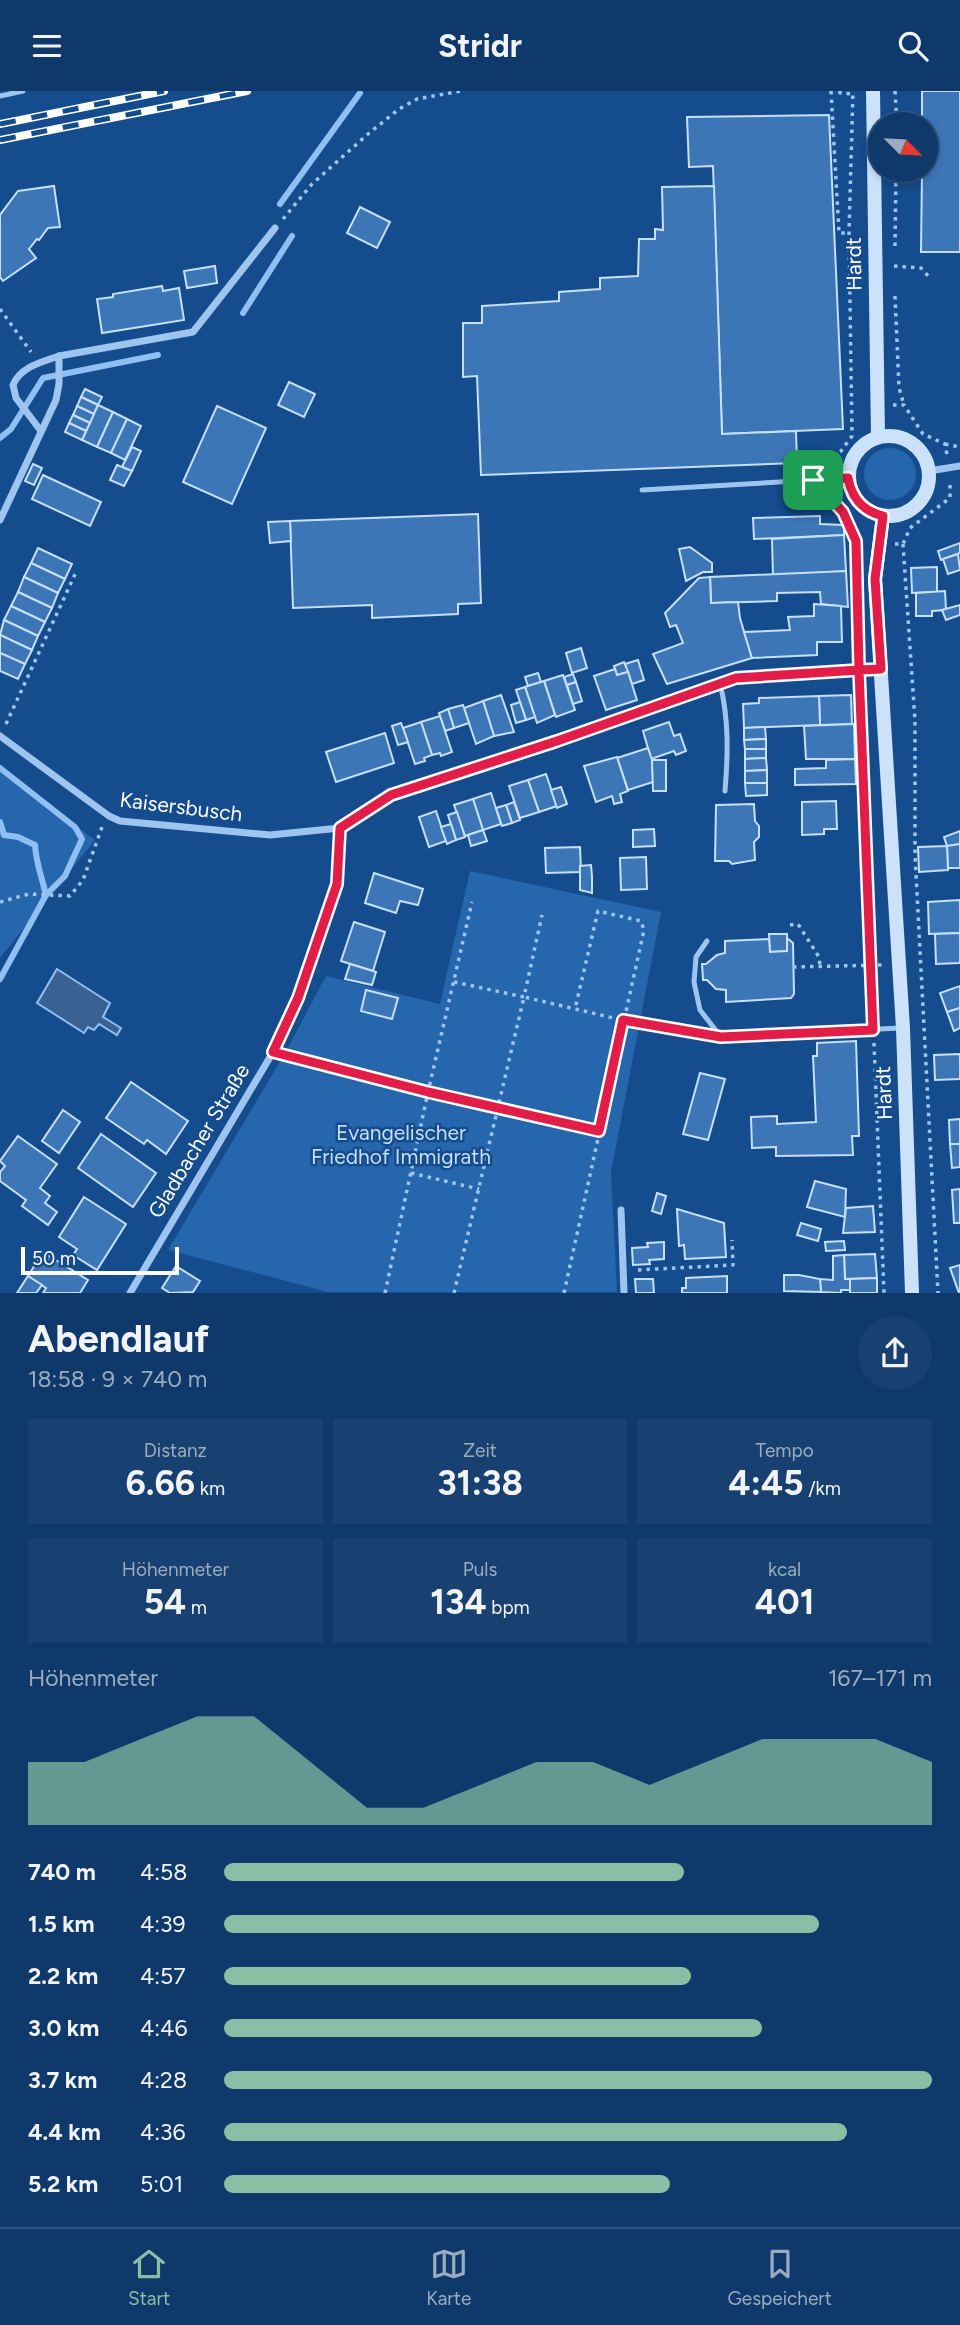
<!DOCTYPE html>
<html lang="de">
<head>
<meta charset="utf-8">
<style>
  body { margin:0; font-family:Figtree,sans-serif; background:#184070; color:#f1f3f6; height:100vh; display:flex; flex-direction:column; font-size:26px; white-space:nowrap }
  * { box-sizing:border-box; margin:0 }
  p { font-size:23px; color:#9bacc1 }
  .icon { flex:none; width:38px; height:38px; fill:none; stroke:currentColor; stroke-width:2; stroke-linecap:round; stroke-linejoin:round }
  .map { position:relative; height:1202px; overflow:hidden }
  .drawer { display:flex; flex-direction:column; background:#0f396a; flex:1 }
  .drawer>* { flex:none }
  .needle { width:46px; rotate:114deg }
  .buttons { position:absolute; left:868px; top:21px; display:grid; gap:14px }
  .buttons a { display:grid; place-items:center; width:70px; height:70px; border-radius:50%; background:#0f396a; box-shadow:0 4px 10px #0003,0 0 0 2px #2f537e; font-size:35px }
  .scale { position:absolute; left:21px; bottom:18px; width:158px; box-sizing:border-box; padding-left:7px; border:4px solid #fff; border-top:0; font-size:19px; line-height:24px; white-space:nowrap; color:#fff; -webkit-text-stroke:5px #144c8d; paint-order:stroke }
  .pin { position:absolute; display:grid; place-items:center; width:60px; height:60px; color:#fff; margin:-30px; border-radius:14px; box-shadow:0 4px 10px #0006 }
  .round { display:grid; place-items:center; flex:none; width:74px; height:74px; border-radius:37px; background:#184070 }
  .summary { display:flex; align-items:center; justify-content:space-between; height:119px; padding:0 28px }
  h1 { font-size:38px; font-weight:700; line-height:52px }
  .figures { display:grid; grid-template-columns:repeat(3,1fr); gap:10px; height:119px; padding:7px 28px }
  .figures div { display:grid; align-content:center; border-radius:0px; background:#184070; text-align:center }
  .figures b { font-size:35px; font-weight:700 }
  .figures small { font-size:19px; font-weight:400 }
  .figures p { font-size:19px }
  .chart { height:196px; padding:14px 28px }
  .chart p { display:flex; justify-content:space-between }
  .chart svg { width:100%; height:126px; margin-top:7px; fill:#8abfa5; opacity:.7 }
  ul { padding:0 28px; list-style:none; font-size:23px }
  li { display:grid; grid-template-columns:112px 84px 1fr; align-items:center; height:52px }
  li i { height:18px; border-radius:9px; background:#8abfa5 }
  header { display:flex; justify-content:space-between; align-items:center; height:91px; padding:0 28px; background:#0f396a; font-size:32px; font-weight:700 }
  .tabs { display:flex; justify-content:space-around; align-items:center; height:98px; border-top:2px solid #2f537e; background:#0f396a; font-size:19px; color:#9bacc1 }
  .tabs a { display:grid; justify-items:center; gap:4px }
  .tabs .selected { color:#8abfa5 }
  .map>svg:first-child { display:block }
</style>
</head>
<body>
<header><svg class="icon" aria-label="menu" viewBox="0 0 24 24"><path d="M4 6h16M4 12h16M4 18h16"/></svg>Stridr<svg class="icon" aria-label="search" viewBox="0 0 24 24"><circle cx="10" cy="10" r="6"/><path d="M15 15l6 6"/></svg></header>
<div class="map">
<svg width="960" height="1202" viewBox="0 0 960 1202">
  <rect width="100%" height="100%" fill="#144c8d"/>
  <g fill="#2666ac">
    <circle cx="890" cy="383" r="26"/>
    <path d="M 0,678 L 95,749 L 0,867 Z"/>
    <path d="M 470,780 L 661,821 L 611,1081 L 617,1201 L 328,1201 L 168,1159 L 284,964 L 326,885 L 440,913 Z"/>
  </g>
  <path fill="#396191" stroke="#90c0f3" stroke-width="2" d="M 57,878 L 110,912 L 103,926 L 121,937 L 117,944 L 99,933 L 94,939 L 88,936 L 84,942 L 37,912 Z"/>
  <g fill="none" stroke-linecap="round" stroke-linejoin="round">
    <g stroke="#90c0f3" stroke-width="6">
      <path d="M 280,113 L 360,2"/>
      <path d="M 243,222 L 292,145"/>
      <path d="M 0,347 L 11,338 L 43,287 L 158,264"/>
      <path d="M 0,677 L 75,736 L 82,748 L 65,785 L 46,804 L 0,888"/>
      <path d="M 0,731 L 4,744 L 18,746 L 35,754 C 36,772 42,787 46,804"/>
    </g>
  </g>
  <g fill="#3d76b6" stroke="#c5dffc" stroke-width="2">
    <path d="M 922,0 L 960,0 L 960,161 L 921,161 L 922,79 L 926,79 L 926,33 L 922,33 Z"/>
    <path d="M 829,24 L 843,338 L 722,343 L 713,75 L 689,76 L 687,26 Z"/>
    <path d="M 54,95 L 60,136 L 48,137 L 39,149 L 37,148 L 29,158 L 36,167 L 3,190 L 0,186 L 0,124 L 18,100 Z"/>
    <path d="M 714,95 L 722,343 L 796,340 L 797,372 L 481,384 L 477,285 L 463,286 L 463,232 L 482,232 L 482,215 L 559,210 L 559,201 L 600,198 L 600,187 L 638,185 L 639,148 L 655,148 L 655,138 L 663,139 L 662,96 Z"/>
    <path d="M 360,116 L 390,131 L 377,157 L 347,142 Z"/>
    <path d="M 215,175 L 217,192 L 187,197 L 184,180 Z"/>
    <path d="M 162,195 L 163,200 L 179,197 L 184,229 L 102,242 L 97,208 L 113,206 L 113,203 Z"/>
    <path d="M 289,291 L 315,303 L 304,326 L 278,314 Z"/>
    <path d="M 85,298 L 102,306 L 98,314 L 81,306 Z"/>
    <path d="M 81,306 L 98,314 L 94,323 L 77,315 Z"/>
    <path d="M 98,314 L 113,321 L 97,356 L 82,349 Z"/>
    <path d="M 77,315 L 94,323 L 90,332 L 73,324 Z"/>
    <path d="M 217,315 L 266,337 L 232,413 L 183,391 Z"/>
    <path d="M 113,321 L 127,328 L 111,362 L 97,356 Z"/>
    <path d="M 73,324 L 90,332 L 86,340 L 69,332 Z"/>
    <path d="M 127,328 L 141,335 L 125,369 L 111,362 Z"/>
    <path d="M 69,332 L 86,340 L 82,349 L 65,341 Z"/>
    <path d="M 132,356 L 141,360 L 132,380 L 122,376 Z"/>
    <path d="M 33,373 L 42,377 L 34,394 L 25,390 Z"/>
    <path d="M 117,374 L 132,380 L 124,395 L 110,389 Z"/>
    <path d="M 43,384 L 101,411 L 90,435 L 32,408 Z"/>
    <path d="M 478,423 L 481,512 L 458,513 L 458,523 L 372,527 L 372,514 L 293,517 L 290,430 Z"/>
    <path d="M 820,425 L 820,433 L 844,434 L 844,444 L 754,448 L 753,427 Z"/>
    <path d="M 290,430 L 291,450 L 270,452 L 268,431 Z"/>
    <path d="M 844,444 L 846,480 L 773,485 L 772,448 Z"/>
    <path d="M 960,452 L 960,462 L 941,469 L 938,460 Z"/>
    <path d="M 690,456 L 712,472 L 712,481 L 703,481 L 686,490 L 679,458 Z"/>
    <path d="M 38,457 L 72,473 L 65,488 L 31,472 Z"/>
    <path d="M 958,463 L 960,479 L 948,483 L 943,468 Z"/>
    <path d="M 31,472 L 65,488 L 58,502 L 24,486 Z"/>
    <path d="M 937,476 L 937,501 L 912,502 L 911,477 Z"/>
    <path d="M 846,480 L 848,516 L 821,513 L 820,501 L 777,502 L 777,510 L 711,512 L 710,486 Z"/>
    <path d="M 24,486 L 58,502 L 52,517 L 18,501 Z"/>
    <path d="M 710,486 L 711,512 L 738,511 L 740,527 L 752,567 L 667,593 L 653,563 L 683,552 L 676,534 L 670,536 L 665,522 L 699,487 Z"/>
    <path d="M 945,500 L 946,519 L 932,520 L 932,525 L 916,525 L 916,502 Z"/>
    <path d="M 18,501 L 52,517 L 45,531 L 11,515 Z"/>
    <path d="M 814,513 L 841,515 L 842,551 L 817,551 L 817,564 L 752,567 L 744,541 L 790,539 L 788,526 L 814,525 Z"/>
    <path d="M 960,514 L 960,524 L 946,529 L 942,519 Z"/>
    <path d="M 11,515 L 45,531 L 38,545 L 4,529 Z"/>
    <path d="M 4,529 L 38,545 L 32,559 L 0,544 Z"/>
    <path d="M 0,544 L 32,559 L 25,573 L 0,562 Z"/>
    <path d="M 581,557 L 587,577 L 572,582 L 566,562 Z"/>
    <path d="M 0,562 L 25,573 L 18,588 L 0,580 Z"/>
    <path d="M 638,569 L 644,589 L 632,593 L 625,573 Z"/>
    <path d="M 624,571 L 628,581 L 617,584 L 614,575 Z"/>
    <path d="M 615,578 L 617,584 L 628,581 L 637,609 L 606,619 L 594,585 Z"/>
    <path d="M 538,582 L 541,591 L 528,595 L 525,586 Z"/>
    <path d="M 573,583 L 576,591 L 567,594 L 564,586 Z"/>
    <path d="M 563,584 L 575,619 L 556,626 L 544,590 Z"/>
    <path d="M 544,590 L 555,624 L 537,632 L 525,596 Z"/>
    <path d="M 576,591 L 582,610 L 573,613 L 567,594 Z"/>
    <path d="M 525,596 L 535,626 L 526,629 L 516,599 Z"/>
    <path d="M 501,604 L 514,641 L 494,645 L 483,610 Z"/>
    <path d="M 851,604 L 852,633 L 820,634 L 819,605 Z"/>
    <path d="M 819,605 L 820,634 L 744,637 L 743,613 L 759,612 L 759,607 Z"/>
    <path d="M 483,610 L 494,645 L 476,653 L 464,617 Z"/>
    <path d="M 520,611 L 526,629 L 516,632 L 511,614 Z"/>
    <path d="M 463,614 L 469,632 L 454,637 L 448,618 Z"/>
    <path d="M 448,618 L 454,637 L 445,640 L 439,622 Z"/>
    <path d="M 440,625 L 452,661 L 441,665 L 440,662 L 432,664 L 421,631 Z"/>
    <path d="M 421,631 L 432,664 L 424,667 L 425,670 L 415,673 L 403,637 Z"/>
    <path d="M 669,631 L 674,645 L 680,643 L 686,660 L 676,664 L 674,660 L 651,668 L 643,640 Z"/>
    <path d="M 401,632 L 408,651 L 398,654 L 392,635 Z"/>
    <path d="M 854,633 L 855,668 L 806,668 L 804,635 Z"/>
    <path d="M 765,636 L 766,648 L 744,649 L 744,637 Z"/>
    <path d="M 385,642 L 394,672 L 336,691 L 326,661 Z"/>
    <path d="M 766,648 L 766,658 L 745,658 L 744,649 Z"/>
    <path d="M 648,657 L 652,669 L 653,691 L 628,699 L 617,667 Z"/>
    <path d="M 745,658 L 766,658 L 766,667 L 745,668 Z"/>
    <path d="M 617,666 L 628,700 L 620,703 L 622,711 L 614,713 L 612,705 L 596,711 L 584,675 Z"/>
    <path d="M 766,667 L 767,679 L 745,680 L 745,668 Z"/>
    <path d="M 855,668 L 856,693 L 795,694 L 795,678 L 826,677 L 826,669 Z"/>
    <path d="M 652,669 L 666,669 L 666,700 L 653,700 Z"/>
    <path d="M 767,679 L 767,692 L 745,692 L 745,680 Z"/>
    <path d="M 546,683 L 557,715 L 539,721 L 528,689 Z"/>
    <path d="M 528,689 L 539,721 L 520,727 L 509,695 Z"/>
    <path d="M 745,692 L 767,692 L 767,704 L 746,705 Z"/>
    <path d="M 561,696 L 567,713 L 557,717 L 551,699 Z"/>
    <path d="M 491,702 L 501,733 L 483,739 L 473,708 Z"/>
    <path d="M 473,708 L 483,739 L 465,745 L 454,714 Z"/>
    <path d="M 836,710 L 837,738 L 824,738 L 824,743 L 802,744 L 802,711 Z"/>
    <path d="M 514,711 L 520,729 L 512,732 L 506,714 Z"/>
    <path d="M 754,713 L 755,730 L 759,735 L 759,746 L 754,751 L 755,769 L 732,773 L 729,770 L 715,770 L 716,714 Z"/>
    <path d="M 506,714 L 512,732 L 502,735 L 496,717 Z"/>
    <path d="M 436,720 L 446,750 L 429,756 L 419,726 Z"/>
    <path d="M 457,721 L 465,746 L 456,749 L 448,724 Z"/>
    <path d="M 451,733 L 456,749 L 447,753 L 441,736 Z"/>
    <path d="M 654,738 L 655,755 L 633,756 L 633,739 Z"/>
    <path d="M 483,739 L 487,750 L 471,755 L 468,744 Z"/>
    <path d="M 960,740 L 960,753 L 947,755 L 944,746 Z"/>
    <path d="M 960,753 L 960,777 L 948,777 L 947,755 Z"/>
    <path d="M 947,755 L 948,779 L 919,781 L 918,756 Z"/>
    <path d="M 580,756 L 581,781 L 546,782 L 545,757 Z"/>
    <path d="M 646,766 L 647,798 L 621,799 L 620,767 Z"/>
    <path d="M 591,774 L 592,785 L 592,802 L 580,799 L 580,775 Z"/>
    <path d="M 374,782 L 423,798 L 418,814 L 400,810 L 396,822 L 365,812 Z"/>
    <path d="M 960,809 L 960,842 L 929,843 L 928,811 Z"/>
    <path d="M 354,831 L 385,841 L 373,880 L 341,870 Z"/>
    <path d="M 960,842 L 960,872 L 936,873 L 935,843 Z"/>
    <path d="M 769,843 L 787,843 L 787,860 L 770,861 Z"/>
    <path d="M 787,847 L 793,852 L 794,903 L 791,907 L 726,911 L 726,899 L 716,898 L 707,889 L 703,889 L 702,873 L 706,873 L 717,864 L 725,862 L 725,850 L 769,848 L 770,861 L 787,860 Z"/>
    <path d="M 350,873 L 376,881 L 372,894 L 345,888 Z"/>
    <path d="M 960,895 L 960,917 L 947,921 L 940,902 Z"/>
    <path d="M 366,899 L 398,907 L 392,928 L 361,920 Z"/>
    <path d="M 960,917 L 960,937 L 954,940 L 947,921 Z"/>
    <path d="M 856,950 L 859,1045 L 852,1045 L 853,1064 L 776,1065 L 776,1056 L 752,1057 L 751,1026 L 777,1025 L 777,1033 L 816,1031 L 813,965 L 817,965 L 817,952 Z"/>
    <path d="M 960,963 L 960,988 L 935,989 L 934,964 Z"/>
    <path d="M 700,982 L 725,988 L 708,1049 L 683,1043 Z"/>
    <path d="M 131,991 L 188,1030 L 166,1063 L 147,1049 L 144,1053 L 106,1027 Z"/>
    <path d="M 63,1019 L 80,1031 L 59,1062 L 42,1050 Z"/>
    <path d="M 960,1028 L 960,1053 L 950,1053 L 949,1029 Z"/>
    <path d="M 101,1043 L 156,1082 L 133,1116 L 78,1077 Z"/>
    <path d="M 18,1045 L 57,1073 L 40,1097 L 50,1105 L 45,1112 L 57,1121 L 48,1134 L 22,1115 L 26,1109 L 0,1090 L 0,1081 L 5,1075 L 0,1070 Z"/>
    <path d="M 950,1053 L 960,1053 L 960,1076 L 952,1077 Z"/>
    <path d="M 815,1090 L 846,1098 L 845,1126 L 807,1116 Z"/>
    <path d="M 960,1098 L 960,1132 L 954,1132 L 952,1099 Z"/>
    <path d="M 657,1102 L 666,1105 L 661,1123 L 652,1120 Z"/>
    <path d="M 84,1106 L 126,1133 L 97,1179 L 73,1164 L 77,1158 L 59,1146 Z"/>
    <path d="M 873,1115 L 875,1141 L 843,1142 L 846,1117 Z"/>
    <path d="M 677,1118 L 724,1132 L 726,1166 L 685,1168 L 684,1154 L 679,1155 Z"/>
    <path d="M 801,1132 L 821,1138 L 818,1150 L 797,1144 Z"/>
    <path d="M 844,1150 L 845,1159 L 826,1160 L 825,1151 Z"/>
    <path d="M 664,1151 L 664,1168 L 649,1169 L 650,1173 L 633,1174 L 632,1157 L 648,1156 L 647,1152 Z"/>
    <path d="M 43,1161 L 88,1189 L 80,1202 L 43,1202 L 46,1197 L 28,1185 Z"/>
    <path d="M 875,1163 L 877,1187 L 845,1188 L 844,1164 Z"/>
    <path d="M 844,1164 L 845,1188 L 850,1188 L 850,1199 L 841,1199 L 841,1202 L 821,1201 L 820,1188 L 833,1189 L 833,1165 Z"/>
    <path d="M 960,1174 L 960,1202 L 959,1202 L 950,1177 Z"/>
    <path d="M 176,1175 L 200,1190 L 193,1201 L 170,1202 L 162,1197 Z"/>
    <path d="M 784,1184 L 799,1184 L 820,1188 L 821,1201 L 784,1200 Z"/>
    <path d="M 28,1185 L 42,1194 L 36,1202 L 17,1202 Z"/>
    <path d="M 727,1185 L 727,1202 L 682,1202 L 682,1197 L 686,1197 L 686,1187 Z"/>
    <path d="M 877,1187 L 877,1202 L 850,1202 L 850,1188 Z"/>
    <path d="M 635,1188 L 653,1188 L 654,1202 L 636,1202 Z"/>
  </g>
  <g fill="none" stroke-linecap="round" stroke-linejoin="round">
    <g stroke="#9ec5f0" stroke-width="3.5" stroke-dasharray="3.5 5" stroke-linecap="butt">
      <path d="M 831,0 L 839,142 L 848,142"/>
      <path d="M 840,0 L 840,2 L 853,3"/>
      <path d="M 895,0 L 897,33"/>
      <path d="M 283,128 L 312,93 L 368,43 L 399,18 L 417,8 L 461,0"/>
      <path d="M 895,155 L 896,79"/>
      <path d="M 894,175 L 921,177 L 931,188"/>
      <path d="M 895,205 L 899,297 L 904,314"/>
      <path d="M 0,218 L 31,261"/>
      <path d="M 893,314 L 904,314 L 923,343 L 945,353 L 947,364"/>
      <path d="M 945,353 L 960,356"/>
      <path d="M 814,378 L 815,371 L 841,360 L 852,345 L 849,142 L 853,0"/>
      <path d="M 814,403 L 833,409 L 843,421 L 856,450 L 863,452"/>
      <path d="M 856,450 L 857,479"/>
      <path d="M 895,453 L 903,453 L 910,437 L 950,407 L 950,389"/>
      <path d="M 903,453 L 915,630 L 915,764 L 938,1202"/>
      <path d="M 858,522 L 858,566"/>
      <path d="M 859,592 L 872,927"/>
      <path d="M 6,633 L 77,479"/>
      <path d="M 0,811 L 29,803 L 70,805 L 83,789 L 102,736"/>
      <path d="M 790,834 L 798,833 L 819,866 L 820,875"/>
      <path d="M 793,876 L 882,874"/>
      <path d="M 454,891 L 524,906 L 542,824"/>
      <path d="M 874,952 L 884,1202"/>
      <path d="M 285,964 L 428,1001 L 599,1040"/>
      <path d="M 411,1082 L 479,1098"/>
      <path d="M 638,1179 L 733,1174 L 732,1149"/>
      <path d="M 385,1202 L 428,1001 L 472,811"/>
      <path d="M 454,1202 L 524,906 L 639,933 L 702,942"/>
      <path d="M 564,1202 L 644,839 L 641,830 L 598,820 L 575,918"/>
    </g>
    <g stroke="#9ec5f0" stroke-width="5">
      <path d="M 0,5 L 23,0"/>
      <path d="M 642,399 L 848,387"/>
      <path d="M 720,592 C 729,629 728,663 725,700"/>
      <path d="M 707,850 L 696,866 L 694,891 L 700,919 L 721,946 L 900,937"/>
    </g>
    <g stroke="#9ec5f0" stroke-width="7">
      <path d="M 41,340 L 16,307 L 13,294 C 20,276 42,271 59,265 L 193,241 L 275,137"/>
      <path d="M 929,380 L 960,375"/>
      <path d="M 0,429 L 56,309 L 59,293 L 59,265"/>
      <path d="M 0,645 L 109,725 L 120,730 L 270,744 L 340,737 L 391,704 L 557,650 L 736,587 L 881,578"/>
      <path d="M 621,1119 L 624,1202"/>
      <path d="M 130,1202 L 273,961 L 298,907 L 337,792 L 340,737"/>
    </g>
    <g stroke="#cce2fb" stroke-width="14">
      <path d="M 873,0 L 878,346"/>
      <circle cx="889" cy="385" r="40"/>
      <path d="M 883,425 L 875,488 L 903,937 L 912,1202"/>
    </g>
    <g stroke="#fff" stroke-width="8">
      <g id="rail">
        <path d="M 0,33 L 164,0"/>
        <path d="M 0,49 L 247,0"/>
      </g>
    </g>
    <use href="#rail" stroke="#144c8d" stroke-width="5" stroke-dasharray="16" stroke-linecap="butt"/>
  </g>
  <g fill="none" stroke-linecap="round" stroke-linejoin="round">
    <g stroke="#fff" stroke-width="14">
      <path id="route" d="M 813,389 L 814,405 L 833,410 L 843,421 L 856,450 L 859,579 L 736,587 L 557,650 L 391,704 L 340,737 L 337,793 L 298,907 L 273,961 L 428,1001 L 599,1040 L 623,929 L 721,946 L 873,939 L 859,579 L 881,578 L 875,488 L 883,425 C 863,420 852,408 848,387 L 813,389"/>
    </g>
    <use href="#route" stroke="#e11d48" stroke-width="9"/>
  </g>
  <g text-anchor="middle" stroke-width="5" stroke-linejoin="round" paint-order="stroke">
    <g font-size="21" fill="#fff" stroke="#144c8d">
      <text transform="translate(854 173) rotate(-91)" y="7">Hardt</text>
      <text transform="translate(181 716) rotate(7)" y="7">Kaisersbusch</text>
      <text transform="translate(884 1002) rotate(-92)" y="7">Hardt</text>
      <text transform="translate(199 1050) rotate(-59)" y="7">Gladbacher Straße</text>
    </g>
    <g font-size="21" fill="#c5dffc" stroke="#144c8d">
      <text x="401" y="1049">Evangelischer<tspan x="401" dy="24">Friedhof Immigrath</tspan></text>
    </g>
  </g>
</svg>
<div class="buttons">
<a><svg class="needle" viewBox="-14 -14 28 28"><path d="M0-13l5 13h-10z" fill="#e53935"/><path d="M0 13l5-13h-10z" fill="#9bacc1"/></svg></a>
</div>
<div class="scale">50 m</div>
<div class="pin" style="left:813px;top:389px;background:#1e9e55"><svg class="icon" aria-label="arrive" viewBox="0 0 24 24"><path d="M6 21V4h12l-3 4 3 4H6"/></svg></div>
</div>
<section class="drawer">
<div class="summary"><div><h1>Abendlauf</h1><p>18:58 · 9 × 740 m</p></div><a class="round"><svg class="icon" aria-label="share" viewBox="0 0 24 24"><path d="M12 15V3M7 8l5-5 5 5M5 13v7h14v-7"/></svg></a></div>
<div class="figures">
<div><p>Distanz</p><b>6.66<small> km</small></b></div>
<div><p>Zeit</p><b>31:38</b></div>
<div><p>Tempo</p><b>4:45<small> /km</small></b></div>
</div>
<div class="figures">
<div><p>Höhenmeter</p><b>54<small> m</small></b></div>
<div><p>Puls</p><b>134<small> bpm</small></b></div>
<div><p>kcal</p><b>401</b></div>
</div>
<div class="chart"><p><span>Höhenmeter</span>167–171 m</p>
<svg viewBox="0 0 160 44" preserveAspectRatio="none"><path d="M0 44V22L10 22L20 14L30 6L40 6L50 22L60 38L70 38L80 30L90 22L100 22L110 30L120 22L130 14L140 14L150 14L160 22V44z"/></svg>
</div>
<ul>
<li><b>740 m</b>4:58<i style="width:65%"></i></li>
<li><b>1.5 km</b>4:39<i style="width:84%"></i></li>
<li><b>2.2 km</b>4:57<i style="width:66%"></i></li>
<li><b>3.0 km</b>4:46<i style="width:76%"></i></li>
<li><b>3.7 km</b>4:28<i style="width:100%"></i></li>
<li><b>4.4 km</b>4:36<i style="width:88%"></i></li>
<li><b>5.2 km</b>5:01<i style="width:63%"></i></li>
</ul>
</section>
<nav class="tabs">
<a class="selected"><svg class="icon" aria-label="home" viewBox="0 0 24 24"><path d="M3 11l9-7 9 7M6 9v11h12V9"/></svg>Start</a>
<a><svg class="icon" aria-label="map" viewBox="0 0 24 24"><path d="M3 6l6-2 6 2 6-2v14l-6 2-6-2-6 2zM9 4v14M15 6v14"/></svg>Karte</a>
<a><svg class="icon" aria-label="saved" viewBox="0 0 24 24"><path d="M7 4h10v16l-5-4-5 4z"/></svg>Gespeichert</a>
</nav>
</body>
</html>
